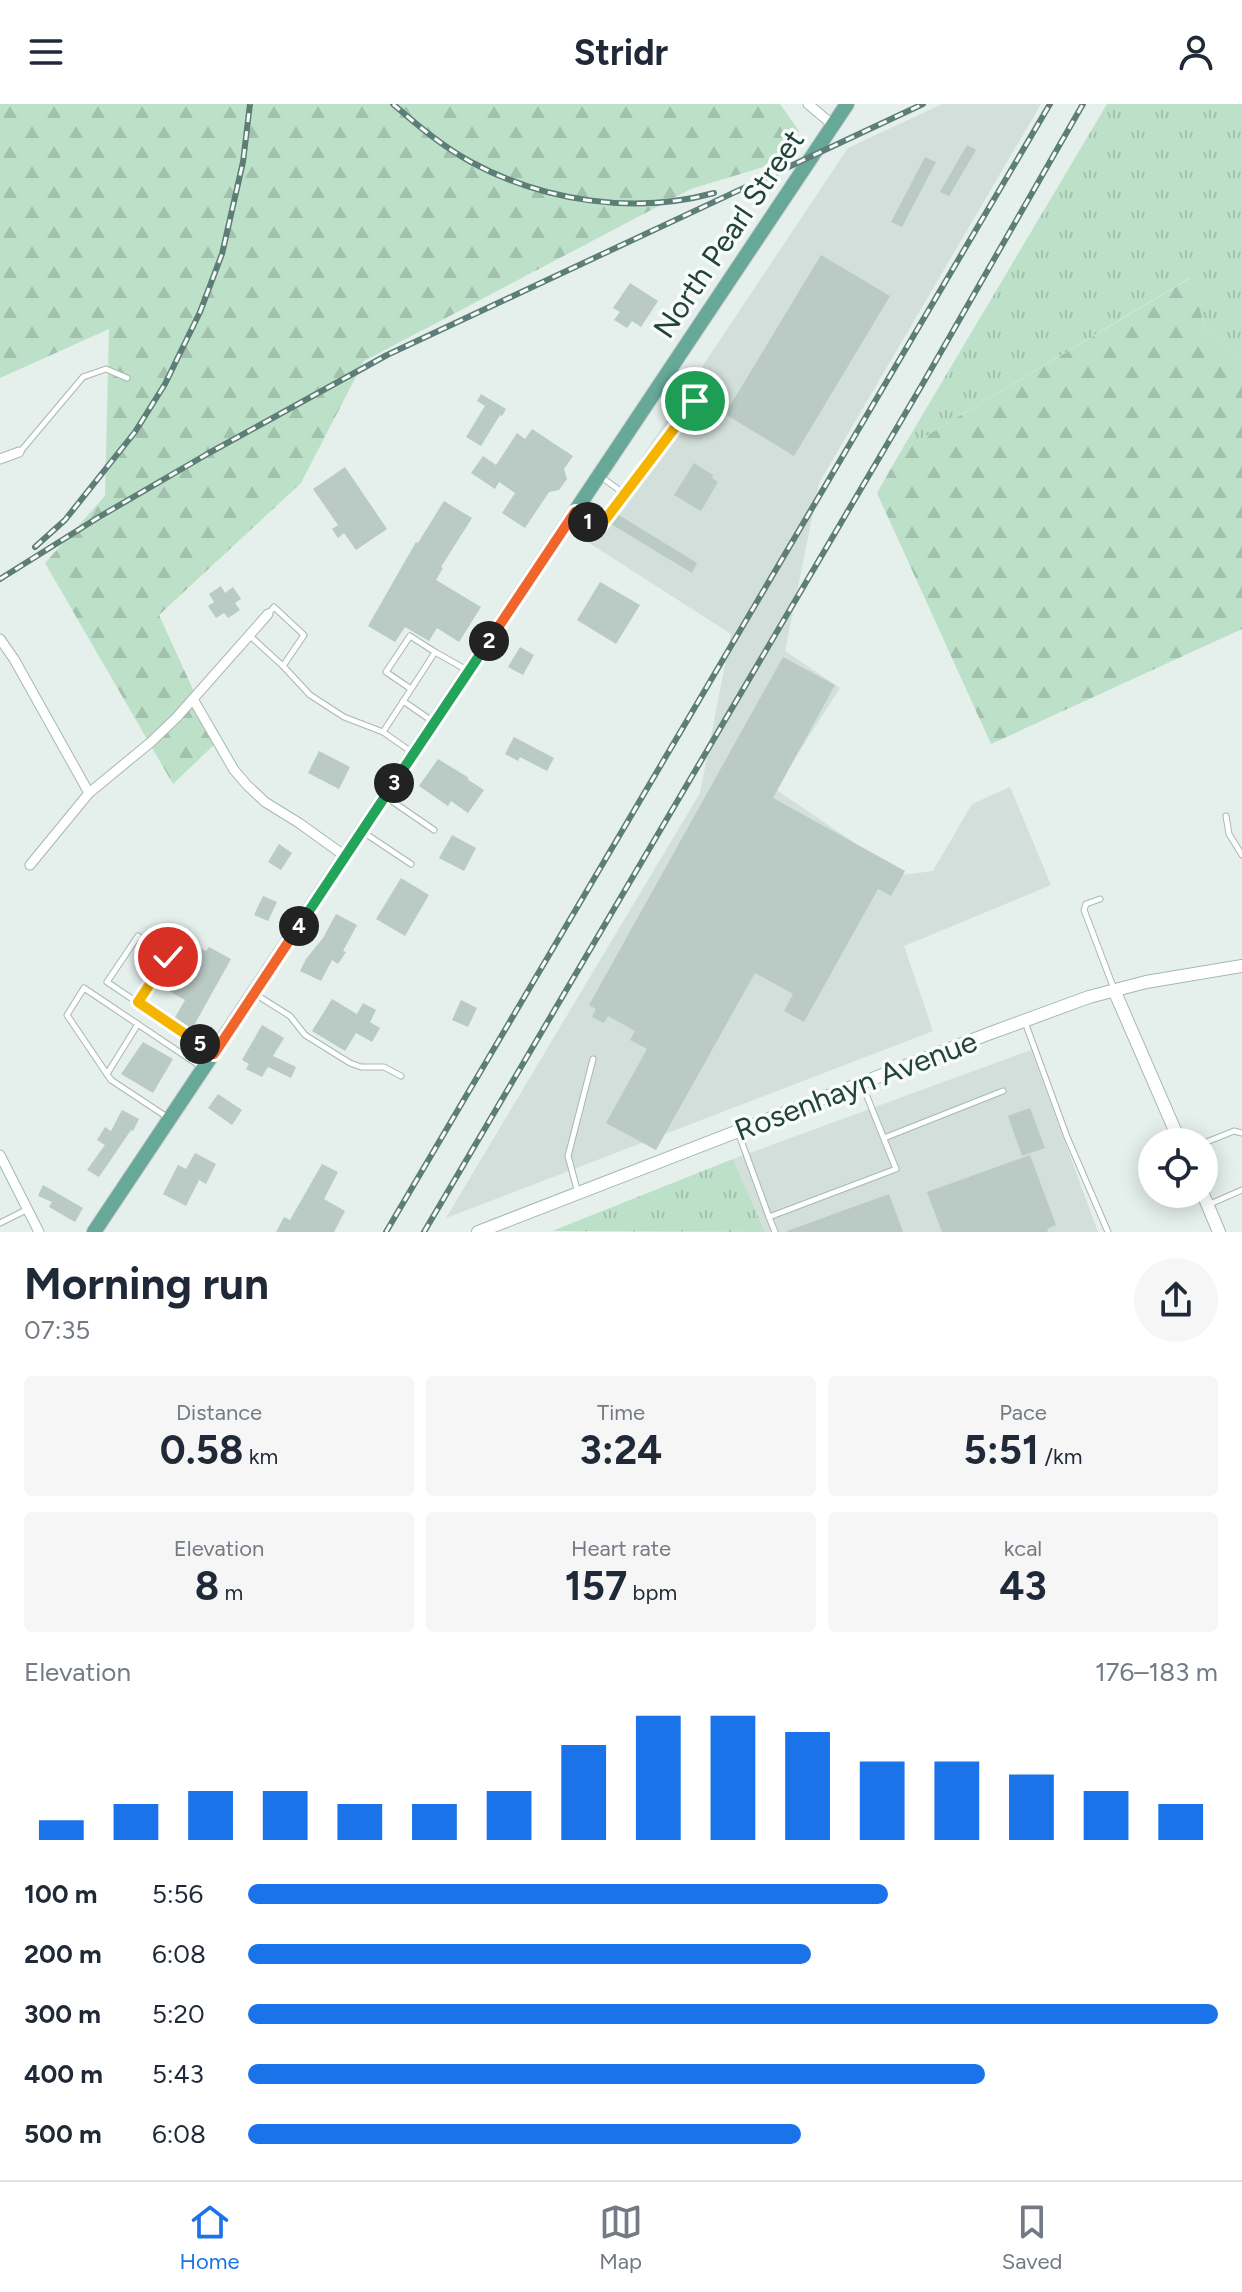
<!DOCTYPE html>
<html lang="en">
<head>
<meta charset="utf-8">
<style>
  body { margin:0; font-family:Figtree,sans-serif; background:#f6f6f7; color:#1f2937; height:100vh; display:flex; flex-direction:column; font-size:30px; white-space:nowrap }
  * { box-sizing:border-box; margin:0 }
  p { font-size:26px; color:#747a83 }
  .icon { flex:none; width:44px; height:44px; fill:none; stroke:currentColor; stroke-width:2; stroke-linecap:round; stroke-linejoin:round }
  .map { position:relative; height:1128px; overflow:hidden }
  .panel { display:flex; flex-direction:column; background:#fff; flex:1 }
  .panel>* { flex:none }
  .tools { position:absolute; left:1138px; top:1024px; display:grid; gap:16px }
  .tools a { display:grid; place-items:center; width:80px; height:80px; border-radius:50%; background:#fff; box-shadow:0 4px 20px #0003; font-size:40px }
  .pin { position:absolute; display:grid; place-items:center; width:68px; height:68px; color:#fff; margin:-34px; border:4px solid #fff; border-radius:50%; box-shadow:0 2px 8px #0007 }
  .km { position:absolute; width:40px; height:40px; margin:-20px; border-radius:50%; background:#222; color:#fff; font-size:22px; line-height:40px; text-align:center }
  .round { display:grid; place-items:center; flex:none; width:84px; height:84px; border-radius:42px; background:#f6f6f7 }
  .summary { display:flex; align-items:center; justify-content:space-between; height:136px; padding:0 24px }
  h1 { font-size:44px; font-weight:700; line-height:60px }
  .stats { display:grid; grid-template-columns:repeat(3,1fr); gap:12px; height:136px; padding:8px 24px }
  .stats div { display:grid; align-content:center; border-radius:8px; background:#f6f6f7; text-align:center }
  .stats b { font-size:40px; font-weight:700 }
  .stats small { font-size:22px; font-weight:400 }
  .stats p { font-size:22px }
  .chart { height:224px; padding:16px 24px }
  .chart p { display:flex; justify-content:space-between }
  .chart svg { width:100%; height:144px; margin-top:8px; stroke:#1a73e8; stroke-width:6 }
  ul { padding:0 24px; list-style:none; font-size:26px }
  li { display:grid; grid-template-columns:128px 96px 1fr; align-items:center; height:60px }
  li i { height:20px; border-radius:10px; background:#1a73e8 }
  header { display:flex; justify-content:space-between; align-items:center; height:104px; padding:0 24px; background:#fff; font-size:36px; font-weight:700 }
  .tab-bar { display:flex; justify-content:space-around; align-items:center; height:112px; border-top:2px solid #e0e1e3; background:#fff; font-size:22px; color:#747a83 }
  .tab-bar a { display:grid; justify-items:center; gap:4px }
  .tab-bar .on { color:#1a73e8 }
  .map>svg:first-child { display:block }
</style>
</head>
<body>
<header><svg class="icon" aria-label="menu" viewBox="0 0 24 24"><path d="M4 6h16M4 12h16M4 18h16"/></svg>Stridr<svg class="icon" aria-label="person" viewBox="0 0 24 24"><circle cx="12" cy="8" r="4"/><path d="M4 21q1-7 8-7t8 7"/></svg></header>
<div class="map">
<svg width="1242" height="1128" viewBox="0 0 1242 1128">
  <defs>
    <pattern id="grass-tufts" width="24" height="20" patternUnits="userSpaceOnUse" patternTransform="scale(2)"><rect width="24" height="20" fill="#bde1c8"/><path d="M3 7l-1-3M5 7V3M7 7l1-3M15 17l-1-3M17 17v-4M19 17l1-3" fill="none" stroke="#a2c2ad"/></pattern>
    <pattern id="forest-firs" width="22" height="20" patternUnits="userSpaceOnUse" patternTransform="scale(2)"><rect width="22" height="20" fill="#bde1c8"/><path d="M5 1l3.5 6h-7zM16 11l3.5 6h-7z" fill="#a2c2ad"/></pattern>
  </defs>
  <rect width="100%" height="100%" fill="#e5efeb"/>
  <g fill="#d3dfda">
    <path d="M 942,0 L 1041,0 L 819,379 L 785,547 L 840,584 L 775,685 L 902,771 L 933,767 L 972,700 L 1010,683 L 1051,781 L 904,842 L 933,927 L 446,1114 L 700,689 L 731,530 L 586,437 L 848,44 Z"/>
    <path d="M 1031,946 L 1098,1128 L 765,1128 L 733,1055 Z"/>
  </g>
  <g fill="url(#grass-tufts)">
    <path d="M 1107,0 L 1242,0 L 1242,260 L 1205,225 L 1191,173 L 901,347 Z"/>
    <path d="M 733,1055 L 765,1128 L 552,1127 Z"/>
  </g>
  <g fill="url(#forest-firs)">
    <path d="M 0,0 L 780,0 L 799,27 L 776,59 L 691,85 L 364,257 L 301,379 L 159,511 L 217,638 L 173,680 L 45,459 L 105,392 L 109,225 L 0,274 Z"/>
    <path d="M 1192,173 L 1205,225 L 1242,260 L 1242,525 L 991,640 L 877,389 L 901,347 Z"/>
  </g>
  <g fill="#bacac4">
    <path d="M 967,41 L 976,46 L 949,92 L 940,88 Z"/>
    <path d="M 925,53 L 936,58 L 902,123 L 891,118 Z"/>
    <path d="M 821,151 L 890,192 L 794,352 L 725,310 Z"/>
    <path d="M 630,179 L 658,197 L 641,223 L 632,217 L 627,224 L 614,216 L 620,208 L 613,204 Z"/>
    <path d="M 481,290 L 506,305 L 502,312 L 500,311 L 481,342 L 466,333 L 485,302 L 477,297 Z"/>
    <path d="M 532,325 L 573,352 L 564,365 L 567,375 L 559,386 L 549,388 L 525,424 L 502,409 L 515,389 L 499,378 L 495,385 L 471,369 L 483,352 L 496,361 L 517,329 L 525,335 Z"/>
    <path d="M 694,359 L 713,371 L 712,374 L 718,378 L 701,407 L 674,391 Z"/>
    <path d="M 345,363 L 387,425 L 356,446 L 344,429 L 338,434 L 332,425 L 338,421 L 313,385 Z"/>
    <path d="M 444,397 L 472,414 L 441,463 L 443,464 L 436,476 L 481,503 L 459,538 L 437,524 L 429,537 L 405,523 L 395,538 L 368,522 L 416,438 L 418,439 Z"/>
    <path d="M 617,410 L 697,459 L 692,469 L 611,420 Z"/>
    <path d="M 600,478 L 640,501 L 616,540 L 577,516 Z"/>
    <path d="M 221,482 L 225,489 L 233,483 L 241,495 L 235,499 L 240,506 L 228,514 L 224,509 L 216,514 L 208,502 L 214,498 L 209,490 Z"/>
    <path d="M 520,543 L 534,551 L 523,571 L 508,563 Z"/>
    <path d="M 783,553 L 835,581 L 773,694 L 905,767 L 891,792 L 878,785 L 804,918 L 784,907 L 793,890 L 755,869 L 656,1046 L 606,1019 L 647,945 L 630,936 L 635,927 L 608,912 L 604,919 L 592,913 L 596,905 L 589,901 Z"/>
    <path d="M 514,633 L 554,654 L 547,667 L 520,653 L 518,657 L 505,650 Z"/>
    <path d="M 319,647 L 350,663 L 339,685 L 308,669 Z"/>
    <path d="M 438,655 L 469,674 L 467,675 L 484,686 L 468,709 L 451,697 L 448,702 L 419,682 Z"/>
    <path d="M 452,731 L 476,744 L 464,767 L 439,754 Z"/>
    <path d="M 279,740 L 292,749 L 281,766 L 268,758 Z"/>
    <path d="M 401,774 L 429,791 L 405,832 L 376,815 Z"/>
    <path d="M 263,792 L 277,798 L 268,817 L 254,811 Z"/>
    <path d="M 336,810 L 357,821 L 343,847 L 346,848 L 338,860 L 332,856 L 321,877 L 300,867 L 306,855 L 323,834 Z"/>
    <path d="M 195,841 L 206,847 L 209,843 L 231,855 L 192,925 L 174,915 L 185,896 L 169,887 Z"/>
    <path d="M 332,895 L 357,910 L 363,899 L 376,906 L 370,918 L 380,924 L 372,938 L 356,929 L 345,947 L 312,927 Z"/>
    <path d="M 461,896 L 477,904 L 468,923 L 452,916 Z"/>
    <path d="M 262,921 L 284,934 L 273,952 L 296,963 L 291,974 L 268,963 L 262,973 L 246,965 L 249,960 L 242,956 Z"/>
    <path d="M 143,938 L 173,955 L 153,989 L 121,970 Z"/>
    <path d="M 218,990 L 242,1006 L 232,1021 L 208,1004 Z"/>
    <path d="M 1030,1004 L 1045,1044 L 1022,1052 L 1008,1012 Z"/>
    <path d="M 122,1006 L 139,1015 L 133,1027 L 131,1026 L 99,1073 L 87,1066 L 105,1041 L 97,1036 L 105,1023 L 111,1027 Z"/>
    <path d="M 195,1049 L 216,1060 L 206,1080 L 199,1076 L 186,1102 L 163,1090 L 178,1061 L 186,1065 Z"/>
    <path d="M 1030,1051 L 1056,1121 L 1047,1125 L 1048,1128 L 942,1128 L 927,1088 Z"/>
    <path d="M 322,1060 L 338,1068 L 324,1095 L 345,1107 L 334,1128 L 276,1128 L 284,1113 L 290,1116 Z"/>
    <path d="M 43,1081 L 83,1104 L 75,1118 L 49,1103 L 52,1098 L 38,1092 Z"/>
    <path d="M 889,1090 L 903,1128 L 787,1128 L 787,1127 Z"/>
  </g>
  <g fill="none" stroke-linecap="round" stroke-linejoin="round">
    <g stroke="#a7b8b3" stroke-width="7">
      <g id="service">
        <path d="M 20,348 L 83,273 L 106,265 L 127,274"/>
        <path d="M 600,372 L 626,391 L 695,297 L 665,279"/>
        <path d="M 576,409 L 594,423 L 598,424 L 626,391"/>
        <path d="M 269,509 L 274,503 L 304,531 L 283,562 L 310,591 L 344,613 L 383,628"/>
        <path d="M 249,531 L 283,562"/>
        <path d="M 435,548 L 465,565"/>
        <path d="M 411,585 L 386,568 L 410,532 L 435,548 C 418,575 400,602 383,628 L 413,649"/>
        <path d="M 403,597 L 432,617"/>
        <path d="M 386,693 L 434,726"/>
        <path d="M 1226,712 L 1229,730 L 1242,751"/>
        <path d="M 363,728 L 411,760"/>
        <path d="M 1100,795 L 1086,800 L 1084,806 L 1114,885"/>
        <path d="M 255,890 L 290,912 L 305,931 L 350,959 L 361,963 L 384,963 L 401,972"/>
        <path d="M 138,898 L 168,853 L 138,832 L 107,878 L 213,949"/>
        <path d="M 1025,918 L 1067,1033 L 1108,1128"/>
        <path d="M 107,970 L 138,920"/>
        <path d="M 167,1013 L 111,976 L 67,911 L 84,884 L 200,962"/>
        <path d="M 738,1028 L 769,1113 L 896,1065 L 862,980"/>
        <path d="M 884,1034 L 1003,987"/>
        <path d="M 1204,1039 L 1234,1027 L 1242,1029"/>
        <path d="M 578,1089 L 568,1052 L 593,955"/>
        <path d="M 1210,1100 L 1242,1086"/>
        <path d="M 769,1113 L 775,1128"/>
        <path d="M 0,1119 L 28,1105"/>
      </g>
    </g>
    <g stroke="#a7b8b3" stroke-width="11">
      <g id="minor">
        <path d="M 808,0 L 833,21"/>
        <path d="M 0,355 L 19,348"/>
        <path d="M 0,535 L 14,555 L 89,689"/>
        <path d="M 193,595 L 234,666 L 247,681 L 265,698 L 299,719 L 345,752"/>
        <path d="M 30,761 L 89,689 L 151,638 L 177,613 L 268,510"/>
        <path d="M 0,1051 L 39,1128"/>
      </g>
    </g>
    <g stroke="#a7b8b3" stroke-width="14">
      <g id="tertiary">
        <path d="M 1114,886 L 1180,1038"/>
        <path d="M 1203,1090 L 1219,1128"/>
        <path d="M 478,1128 L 988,930 L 1089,893 L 1146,878 L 1242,862"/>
      </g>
    </g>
    <g stroke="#c1cac8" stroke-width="16">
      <path id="primary" d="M 94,1128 L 847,0"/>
    </g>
    <use href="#service" stroke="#fff" stroke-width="5"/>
    <use href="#minor" stroke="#fff" stroke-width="9"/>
    <use href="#tertiary" stroke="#fff" stroke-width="12"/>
    <use href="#primary" stroke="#67a899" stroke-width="14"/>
    <g stroke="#5d7e76" stroke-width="6">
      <g id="rail">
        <path d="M 393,0 C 417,21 442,42 471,58 C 543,97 634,111 714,89"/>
        <path d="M 35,443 L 65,416 L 135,328 L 165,280 L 200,208 L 222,150 L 243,58 L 250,0"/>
        <path d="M 0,475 L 99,413 L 209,349 L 387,251 L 923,0"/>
        <path d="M 386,1128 L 1050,0"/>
        <path d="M 424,1128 L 922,281 L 1083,0"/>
      </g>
    </g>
    <use href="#rail" stroke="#f7fbf9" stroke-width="3" stroke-dasharray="9" stroke-linecap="butt"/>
  </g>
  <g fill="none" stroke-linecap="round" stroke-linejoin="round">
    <g stroke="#fff" stroke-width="16">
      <path id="split-1" d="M 588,418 L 594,423 L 598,424 L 602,420 L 695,297"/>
    </g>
    <g stroke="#fff" stroke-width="16">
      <path id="split-2" d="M 489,537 L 575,408 L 588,418"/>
    </g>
    <g stroke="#fff" stroke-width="16">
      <path id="split-3" d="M 394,679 L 489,537"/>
    </g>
    <g stroke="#fff" stroke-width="16">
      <path id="split-4" d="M 299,822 L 394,679"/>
    </g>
    <g stroke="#fff" stroke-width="16">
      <path id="split-5" d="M 200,940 L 214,950 L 299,822"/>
    </g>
    <g stroke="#fff" stroke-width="16">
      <path id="split-6" d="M 168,853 L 138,898 L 200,940"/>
    </g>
    <use href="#split-1" stroke="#f5b400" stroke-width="10"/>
    <use href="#split-2" stroke="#f0652b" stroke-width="10"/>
    <use href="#split-3" stroke="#22a559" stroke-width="10"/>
    <use href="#split-4" stroke="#22a559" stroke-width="10"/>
    <use href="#split-5" stroke="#f0652b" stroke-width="10"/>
    <use href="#split-6" stroke="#f5b400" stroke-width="10"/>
  </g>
  <g text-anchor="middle" stroke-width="7" stroke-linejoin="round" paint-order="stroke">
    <g font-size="30" fill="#22433b" stroke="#f7fbf9">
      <text transform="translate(729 130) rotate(-56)" y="10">North Pearl Street</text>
      <text transform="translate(856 982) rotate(-21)" y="10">Rosenhayn Avenue</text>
    </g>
  </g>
</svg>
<div class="tools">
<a><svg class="icon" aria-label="locate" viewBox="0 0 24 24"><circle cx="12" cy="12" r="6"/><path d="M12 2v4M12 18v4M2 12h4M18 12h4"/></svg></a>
</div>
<div class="pin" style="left:695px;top:297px;background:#1e9e55"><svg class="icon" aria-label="arrive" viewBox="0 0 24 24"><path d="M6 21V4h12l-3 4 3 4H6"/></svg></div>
<div class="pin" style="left:168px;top:853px;background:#d93025"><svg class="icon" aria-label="check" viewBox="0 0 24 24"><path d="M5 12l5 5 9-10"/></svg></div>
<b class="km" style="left:588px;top:418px">1</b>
<b class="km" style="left:489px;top:537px">2</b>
<b class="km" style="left:394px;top:679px">3</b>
<b class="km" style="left:299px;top:822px">4</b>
<b class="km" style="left:200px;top:940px">5</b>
</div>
<section class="panel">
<div class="summary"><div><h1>Morning run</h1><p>07:35</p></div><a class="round"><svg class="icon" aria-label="share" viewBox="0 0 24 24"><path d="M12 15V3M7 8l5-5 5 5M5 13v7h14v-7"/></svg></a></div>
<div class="stats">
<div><p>Distance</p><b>0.58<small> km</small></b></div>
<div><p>Time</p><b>3:24</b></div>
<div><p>Pace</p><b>5:51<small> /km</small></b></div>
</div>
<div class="stats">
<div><p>Elevation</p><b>8<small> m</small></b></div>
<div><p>Heart rate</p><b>157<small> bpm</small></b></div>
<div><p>kcal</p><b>43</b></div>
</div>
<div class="chart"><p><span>Elevation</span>176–183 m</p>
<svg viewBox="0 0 160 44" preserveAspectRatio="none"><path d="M5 44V38M15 44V33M25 44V29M35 44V29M45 44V33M55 44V33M65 44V29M75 44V15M85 44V6M95 44V6M105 44V11M115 44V20M125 44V20M135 44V24M145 44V29M155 44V33"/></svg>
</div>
<ul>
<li><b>100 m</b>5:56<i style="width:66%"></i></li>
<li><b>200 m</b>6:08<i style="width:58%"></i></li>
<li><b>300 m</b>5:20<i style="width:100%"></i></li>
<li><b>400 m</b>5:43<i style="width:76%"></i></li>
<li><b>500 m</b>6:08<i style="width:57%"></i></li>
</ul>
</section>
<nav class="tab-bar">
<a class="on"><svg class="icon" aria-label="home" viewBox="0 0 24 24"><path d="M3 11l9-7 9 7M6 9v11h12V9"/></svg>Home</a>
<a><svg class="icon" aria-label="map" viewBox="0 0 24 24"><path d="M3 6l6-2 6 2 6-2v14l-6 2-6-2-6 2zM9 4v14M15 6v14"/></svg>Map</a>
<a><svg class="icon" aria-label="saved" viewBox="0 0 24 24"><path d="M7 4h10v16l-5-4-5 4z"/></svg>Saved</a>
</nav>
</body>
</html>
